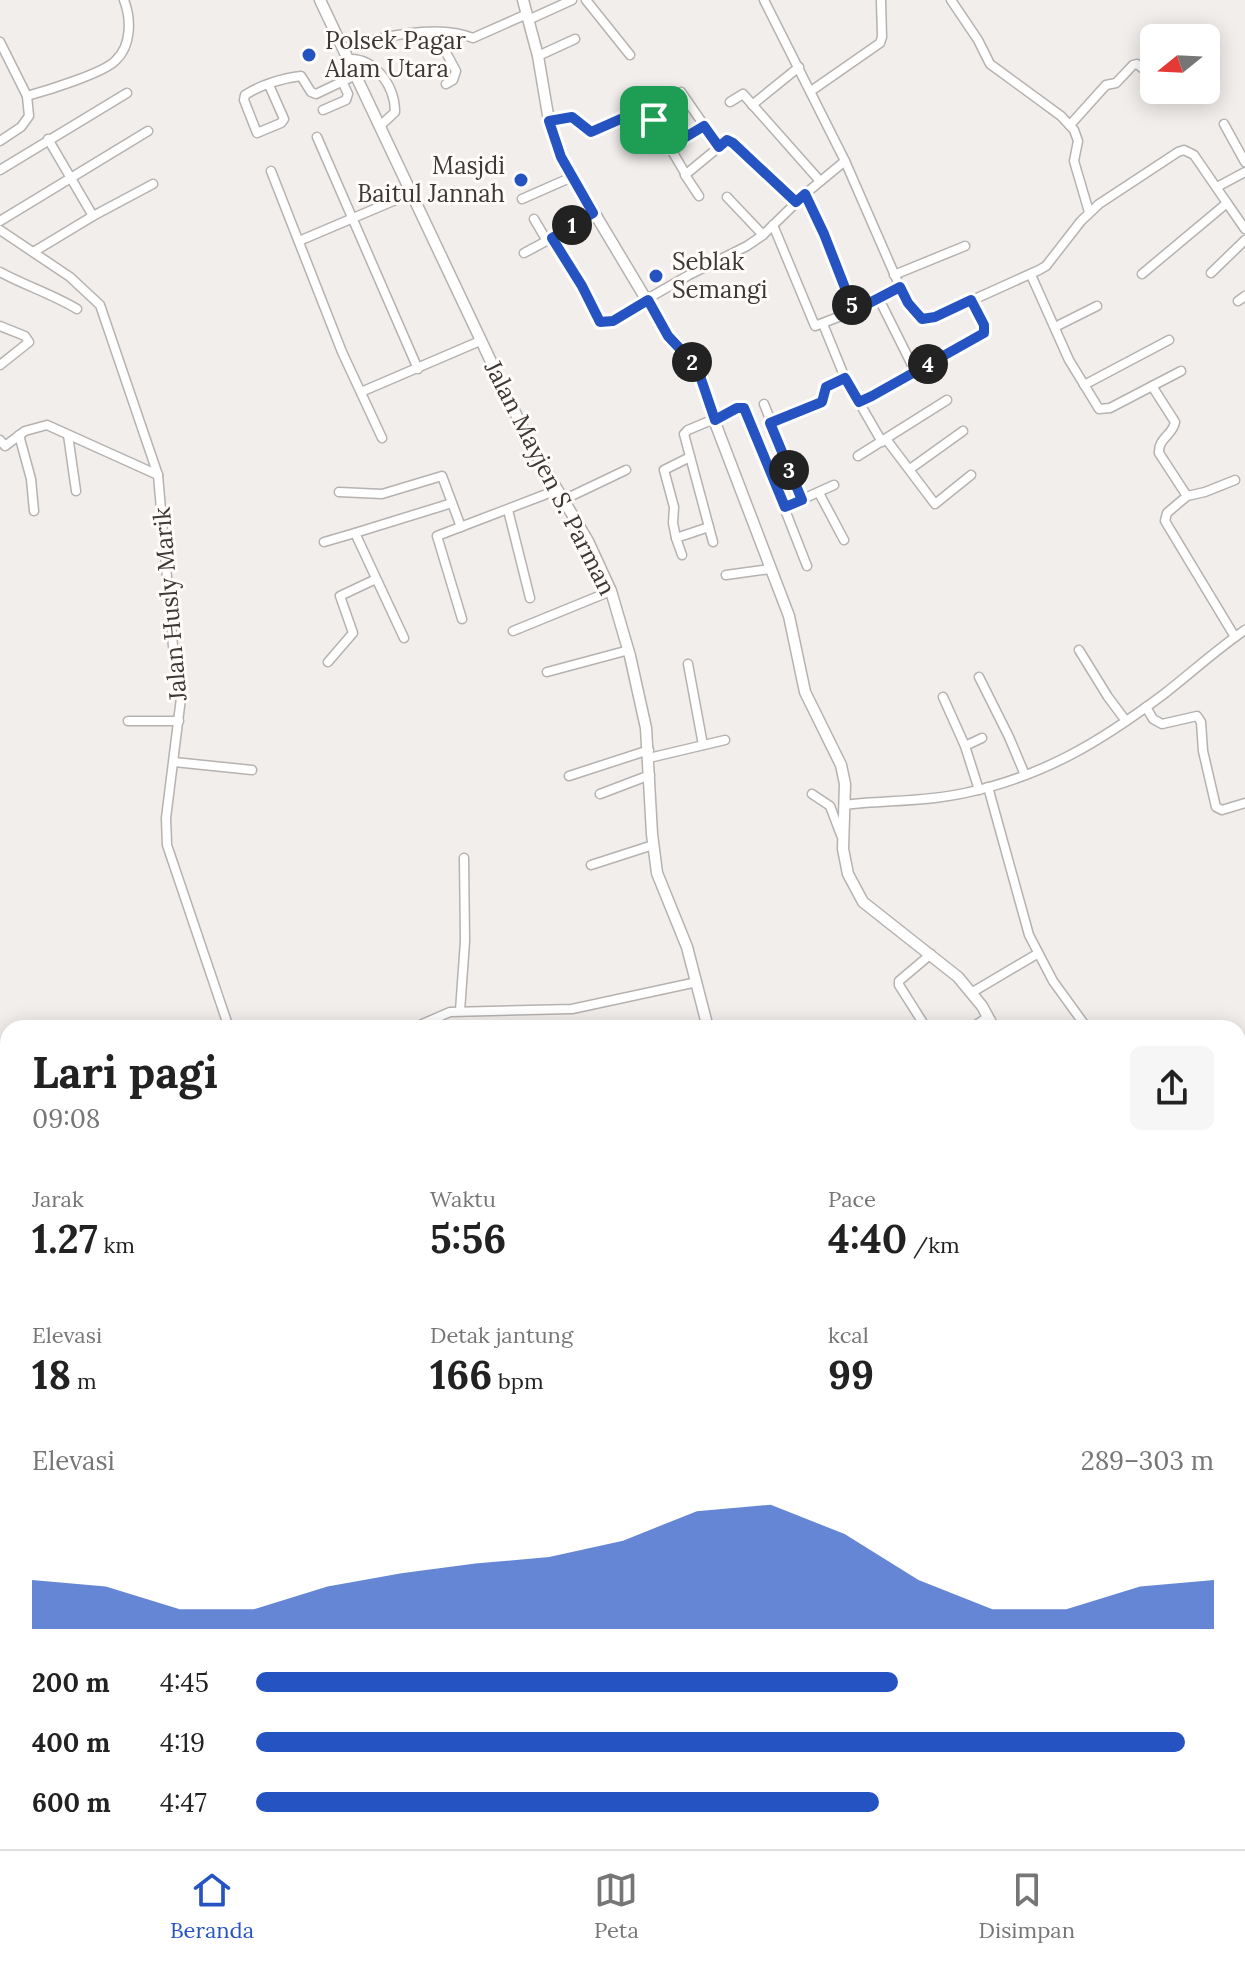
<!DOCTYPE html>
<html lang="id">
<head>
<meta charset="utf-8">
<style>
  body { margin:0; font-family:Lora,serif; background:#f6f6f6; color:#222; height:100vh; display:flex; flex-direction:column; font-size:30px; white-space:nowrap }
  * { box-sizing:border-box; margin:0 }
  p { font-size:26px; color:#767676 }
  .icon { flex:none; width:44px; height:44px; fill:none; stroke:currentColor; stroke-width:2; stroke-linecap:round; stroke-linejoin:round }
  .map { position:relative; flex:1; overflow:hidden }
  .details { position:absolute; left:0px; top:1020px; width:1246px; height:830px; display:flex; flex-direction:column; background:#fff; border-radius:24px 24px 0 0; box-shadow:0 4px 20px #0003 }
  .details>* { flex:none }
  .needle { width:52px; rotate:252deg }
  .fabs { position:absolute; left:1140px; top:24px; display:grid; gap:16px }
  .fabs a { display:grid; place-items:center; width:80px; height:80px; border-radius:12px; background:#fff; box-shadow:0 4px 20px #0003; font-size:40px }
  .pin { position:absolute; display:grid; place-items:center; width:68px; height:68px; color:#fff; margin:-34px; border-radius:16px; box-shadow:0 4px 12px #0006 }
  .km { position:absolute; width:40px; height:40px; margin:-20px; border-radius:50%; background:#222; color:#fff; font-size:22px; line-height:40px; text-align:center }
  .round { display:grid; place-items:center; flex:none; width:84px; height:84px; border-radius:12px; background:#f6f6f6 }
  .summary { display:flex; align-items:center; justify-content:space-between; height:136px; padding:0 32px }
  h1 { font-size:44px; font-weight:700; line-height:60px }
  .figures { display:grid; grid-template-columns:repeat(3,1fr); gap:12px; height:136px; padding:8px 32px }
  .figures div { display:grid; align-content:center }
  .figures b { font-size:40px; font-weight:700 }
  .figures small { font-size:22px; font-weight:400 }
  .figures p { font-size:22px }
  .chart { height:224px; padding:16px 32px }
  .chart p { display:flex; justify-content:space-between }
  .chart svg { width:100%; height:144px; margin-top:8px; fill:#2554c2; opacity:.7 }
  ul { padding:0 32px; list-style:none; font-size:26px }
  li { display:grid; grid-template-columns:128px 96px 1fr; align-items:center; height:60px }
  li i { height:20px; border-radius:10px; background:#2554c2 }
  .dock { display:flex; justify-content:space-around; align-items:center; height:112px; border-top:2px solid #e0e0e0; background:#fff; font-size:22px; color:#767676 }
  .dock a { display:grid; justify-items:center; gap:4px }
  .dock .selected { color:#2554c2 }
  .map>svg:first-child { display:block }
</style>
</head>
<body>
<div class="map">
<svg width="1245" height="1849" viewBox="0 0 1245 1849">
  <rect width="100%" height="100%" fill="#f1eeec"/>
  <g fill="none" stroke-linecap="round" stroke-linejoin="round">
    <g stroke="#b5b2b0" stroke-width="11">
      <g id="minor">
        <path d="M 586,0 L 630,55"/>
        <path d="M 951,0 L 978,40 L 990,64 L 1061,116 L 1074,130 L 1078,141 L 1074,161 L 1089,212"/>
        <path d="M 528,20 L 572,0"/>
        <path d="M 435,32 L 456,71 L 453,80 L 446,84"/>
        <path d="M 0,42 L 27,96 L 29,116 L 21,127 L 0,141"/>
        <path d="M 344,48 C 381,37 437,23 473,38 L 527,14"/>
        <path d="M 538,56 L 575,39"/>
        <path d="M 349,59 C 375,58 395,86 395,112 L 380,126"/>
        <path d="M 269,85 L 284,119 L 281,123 L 257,133 L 244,100 L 245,95 C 260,85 283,78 301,76 L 311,92 L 316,94 L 356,75"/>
        <path d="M 811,91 L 880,43 L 882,37 L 881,0"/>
        <path d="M 681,92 L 719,147 L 725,141 L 731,142 L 796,202"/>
        <path d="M 27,96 C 45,91 105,73 116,60 C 132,45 131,18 124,0"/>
        <path d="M 730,102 L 743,94 L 820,181"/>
        <path d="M 752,105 L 799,67"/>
        <path d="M 323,110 L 346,100 L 348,94 L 342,81"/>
        <path d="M 549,121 L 572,117 L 591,132 L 632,114 L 635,115 L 641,126 L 653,119 L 685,173"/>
        <path d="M 1224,124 L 1245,162"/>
        <path d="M 1070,125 L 1106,85 L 1116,83 L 1133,65 L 1137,64 L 1152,76"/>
        <path d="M 317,137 L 418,369"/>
        <path d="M 669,147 L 704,126"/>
        <path d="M 845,161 L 900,287 L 908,303 L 922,319 L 935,317 L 1039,270 L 1046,266 L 1081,221 L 1099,204 L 1178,152 L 1184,150 L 1194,155 L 1227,203"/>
        <path d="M 0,170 L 127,93"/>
        <path d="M 271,171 L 342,352 L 382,438"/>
        <path d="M 1217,187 L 1245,172"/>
        <path d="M 805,194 L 854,311"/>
        <path d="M 699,196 L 685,175 L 719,147"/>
        <path d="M 727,197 L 763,235"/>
        <path d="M 522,199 L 572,177"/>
        <path d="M 593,213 L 552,238 L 582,286 L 597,319 L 607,322 L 689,275 L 747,246 L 763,235 L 805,194 L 845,161 L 764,0"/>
        <path d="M 93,216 L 153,184"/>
        <path d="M 534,219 L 547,241"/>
        <path d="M 0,221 L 148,131"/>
        <path d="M 773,225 L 815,326 L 854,311 L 900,287"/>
        <path d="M 0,230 L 70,277 L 100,305 L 158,475 L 173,646 L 181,698 L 166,818 L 167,845 L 229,1028"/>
        <path d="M 299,241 L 412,193"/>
        <path d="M 35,251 L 93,216 L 48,139"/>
        <path d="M 524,253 L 552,238"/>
        <path d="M 0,272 C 26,286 52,294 77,309"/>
        <path d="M 1211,273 L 1245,240"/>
        <path d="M 1142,274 L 1227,203 L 1245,229"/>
        <path d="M 894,275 L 965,246"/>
        <path d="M 1031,275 L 1069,360 L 1099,409 L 1110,408 L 1181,371"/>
        <path d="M 879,299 L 915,371"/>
        <path d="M 1238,301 L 1245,296"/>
        <path d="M 823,324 L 845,378 L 882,442"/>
        <path d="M 0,326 L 25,336 L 29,342 L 0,365"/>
        <path d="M 1055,327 L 1097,306"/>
        <path d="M 1084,385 L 1169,340"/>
        <path d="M 1152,386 L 1175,422 C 1173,435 1158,438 1159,453 L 1187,496 L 1167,513 L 1165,521 L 1235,637"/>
        <path d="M 361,392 L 480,341"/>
        <path d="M 859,402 L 984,333 L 984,325 L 971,300"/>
        <path d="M 764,404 L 802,500"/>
        <path d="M 770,423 L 822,402 L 826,387 L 845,378"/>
        <path d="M 19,435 L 31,479 L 34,511"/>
        <path d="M 68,435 L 76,491"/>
        <path d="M 886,439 L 935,504 L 971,475"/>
        <path d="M 0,440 L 5,446 L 25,431 L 47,425 L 158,475"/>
        <path d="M 858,456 L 947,400"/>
        <path d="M 910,469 L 963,431"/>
        <path d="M 339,492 L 382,494 L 442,476 L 461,527"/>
        <path d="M 819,493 L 844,540"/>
        <path d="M 1187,496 L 1205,492 L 1235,480"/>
        <path d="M 563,500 L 626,470"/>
        <path d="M 785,507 L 834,485"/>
        <path d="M 508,510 L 530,598"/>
        <path d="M 676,538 L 673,523 L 674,507 L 664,470 L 690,457"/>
        <path d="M 324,542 L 355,533"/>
        <path d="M 713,542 L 684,434 L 688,430 L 740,408 L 747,413 L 807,566"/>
        <path d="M 682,555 L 676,538 L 709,527"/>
        <path d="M 726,575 L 770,569"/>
        <path d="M 462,619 L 437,536 L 557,490"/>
        <path d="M 513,631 L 611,591"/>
        <path d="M 404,638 L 355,533 L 452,503"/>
        <path d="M 1079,650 L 1108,697 L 1126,721"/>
        <path d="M 328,662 L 353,633 L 340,596 L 376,579"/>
        <path d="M 688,664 L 703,745"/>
        <path d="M 547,672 L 629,650"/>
        <path d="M 979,677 L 1009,737 L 1025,775"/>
        <path d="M 943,697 L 965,746 L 979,790"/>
        <path d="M 1146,707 L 1153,719 L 1162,724 L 1197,716 L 1201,722 L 1203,751 L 1216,807 L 1222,810 L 1245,803"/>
        <path d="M 128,721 L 179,721"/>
        <path d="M 965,746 L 982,738"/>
        <path d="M 649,758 L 725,740"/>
        <path d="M 174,762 L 252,770"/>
        <path d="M 569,776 L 649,750"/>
        <path d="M 988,787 L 1029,935 L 1053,981 L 1087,1028"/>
        <path d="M 600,794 L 650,775"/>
        <path d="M 812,794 L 830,806 L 841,835"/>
        <path d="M 844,805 C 884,800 925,802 965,793 C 1044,776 1100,742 1164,694 C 1191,673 1217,649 1245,630"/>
        <path d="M 591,865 L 653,845"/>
        <path d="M 971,993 L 1037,954"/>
        <path d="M 460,1011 L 465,941 L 464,858"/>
        <path d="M 925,1026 L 899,985 L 899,981 L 931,954"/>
        <path d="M 413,1028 L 450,1012 L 572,1009 L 697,982"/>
        <path d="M 971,1028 L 988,1017"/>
        <path d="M 1238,1293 L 1245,1290"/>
        <path d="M 1238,1353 L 1245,1353"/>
        <path d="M 1238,1389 L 1242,1389"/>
        <path d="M 1238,1526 L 1245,1526"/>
        <path d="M 450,1842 L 452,1849"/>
        <path d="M 1076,1842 L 1079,1849"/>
      </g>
    </g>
    <g stroke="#b5b2b0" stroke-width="13">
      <g id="tertiary">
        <path d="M 320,0 L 530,444 L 588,541 L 611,591 L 630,656 L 646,728 L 652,834 L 657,873 L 687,947 L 708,1028"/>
        <path d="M 523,0 L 538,56 L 549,121 L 561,157 L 668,336 L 702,376 L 711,412 L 789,616 L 805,692 L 841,765 L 845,784 L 843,849 L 848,874 L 863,902 L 958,977 L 982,1006 L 994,1028"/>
        <path d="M 1006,1842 L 1011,1849"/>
      </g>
    </g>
    <g stroke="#b5b2b0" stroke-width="14">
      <g id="secondary">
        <path d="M 1238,1719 L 1245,1707"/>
        <path d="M 1138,1849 L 1154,1842"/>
      </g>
    </g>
    <use href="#minor" stroke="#fff" stroke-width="8"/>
    <use href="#tertiary" stroke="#fff" stroke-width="10"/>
    <use href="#secondary" stroke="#fff" stroke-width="11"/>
  </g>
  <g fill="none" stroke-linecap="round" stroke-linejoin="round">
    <g stroke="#fff" stroke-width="16">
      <path id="route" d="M 632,114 L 635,115 L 640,125 L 654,120 L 669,147 L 704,126 L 719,147 L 727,140 L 733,143 L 796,202 L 805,194 L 824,234 L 854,311 L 900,287 L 908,303 L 922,319 L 935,317 L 971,300 L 984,325 L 984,333 L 872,396 L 859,402 L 845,378 L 826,387 L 822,402 L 770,423 L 802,500 L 785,507 L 744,408 L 737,408 L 715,420 L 697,367 L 668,336 L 648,300 L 613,321 L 600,322 L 582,286 L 552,238 L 593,213 L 561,157 L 549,121 L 572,117 L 591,132 Z"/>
    </g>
    <use href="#route" stroke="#2554c2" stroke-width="10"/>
  </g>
  <g fill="#2554c2" stroke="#fffcfa" stroke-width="3">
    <circle cx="309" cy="55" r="8"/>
    <circle cx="521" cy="180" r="8"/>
    <circle cx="656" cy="276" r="8"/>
  </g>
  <g text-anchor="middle" stroke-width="6" stroke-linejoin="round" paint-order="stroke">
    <g font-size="24" fill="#3a3938" stroke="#fffcfa" text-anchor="start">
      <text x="325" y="49">Polsek Pagar<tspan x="325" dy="28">Alam Utara</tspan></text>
      <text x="505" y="174" text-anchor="end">Masjdi<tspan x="505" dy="28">Baitul Jannah</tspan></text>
      <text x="672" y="270">Seblak<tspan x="672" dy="28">Semangi</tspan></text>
    </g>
    <g font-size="24" fill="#3a3938" stroke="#fffcfa">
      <text transform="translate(550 478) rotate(63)" y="8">Jalan Mayjen S. Parman</text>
      <text transform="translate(170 604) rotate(-95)" y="8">Jalan Husly Marik</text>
    </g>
  </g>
</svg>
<div class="fabs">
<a><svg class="needle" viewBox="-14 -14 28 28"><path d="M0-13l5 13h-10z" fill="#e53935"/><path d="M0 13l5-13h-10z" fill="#767676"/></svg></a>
</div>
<div class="pin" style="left:654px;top:120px;background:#1e9e55"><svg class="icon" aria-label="arrive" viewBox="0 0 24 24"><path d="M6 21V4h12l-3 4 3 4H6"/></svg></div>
<b class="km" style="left:572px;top:225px">1</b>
<b class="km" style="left:692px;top:362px">2</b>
<b class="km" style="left:789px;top:470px">3</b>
<b class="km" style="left:928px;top:364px">4</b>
<b class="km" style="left:852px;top:305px">5</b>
<section class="details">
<div class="summary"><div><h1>Lari pagi</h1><p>09:08</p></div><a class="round"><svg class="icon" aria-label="share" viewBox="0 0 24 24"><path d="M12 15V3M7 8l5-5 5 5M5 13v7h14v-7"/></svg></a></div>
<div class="figures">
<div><p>Jarak</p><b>1.27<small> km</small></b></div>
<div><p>Waktu</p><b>5:56</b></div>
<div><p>Pace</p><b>4:40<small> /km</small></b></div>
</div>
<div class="figures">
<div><p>Elevasi</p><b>18<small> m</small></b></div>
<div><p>Detak jantung</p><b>166<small> bpm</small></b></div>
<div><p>kcal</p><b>99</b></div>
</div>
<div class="chart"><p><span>Elevasi</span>289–303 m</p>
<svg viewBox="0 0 160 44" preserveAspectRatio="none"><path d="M0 44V29L10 31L20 38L30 38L40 31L50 27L60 24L70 22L80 17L90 8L100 6L110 15L120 29L130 38L140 38L150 31L160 29V44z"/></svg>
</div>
<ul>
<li><b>200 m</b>4:45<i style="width:67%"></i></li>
<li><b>400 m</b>4:19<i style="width:97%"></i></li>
<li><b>600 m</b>4:47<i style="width:65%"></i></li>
</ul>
</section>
</div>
<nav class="dock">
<a class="selected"><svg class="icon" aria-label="home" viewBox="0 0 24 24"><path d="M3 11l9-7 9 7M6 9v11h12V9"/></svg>Beranda</a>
<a><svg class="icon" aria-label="map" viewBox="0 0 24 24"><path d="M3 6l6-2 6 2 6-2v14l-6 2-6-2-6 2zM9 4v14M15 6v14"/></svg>Peta</a>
<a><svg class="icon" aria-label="saved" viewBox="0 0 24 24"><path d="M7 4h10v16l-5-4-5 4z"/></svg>Disimpan</a>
</nav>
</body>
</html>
